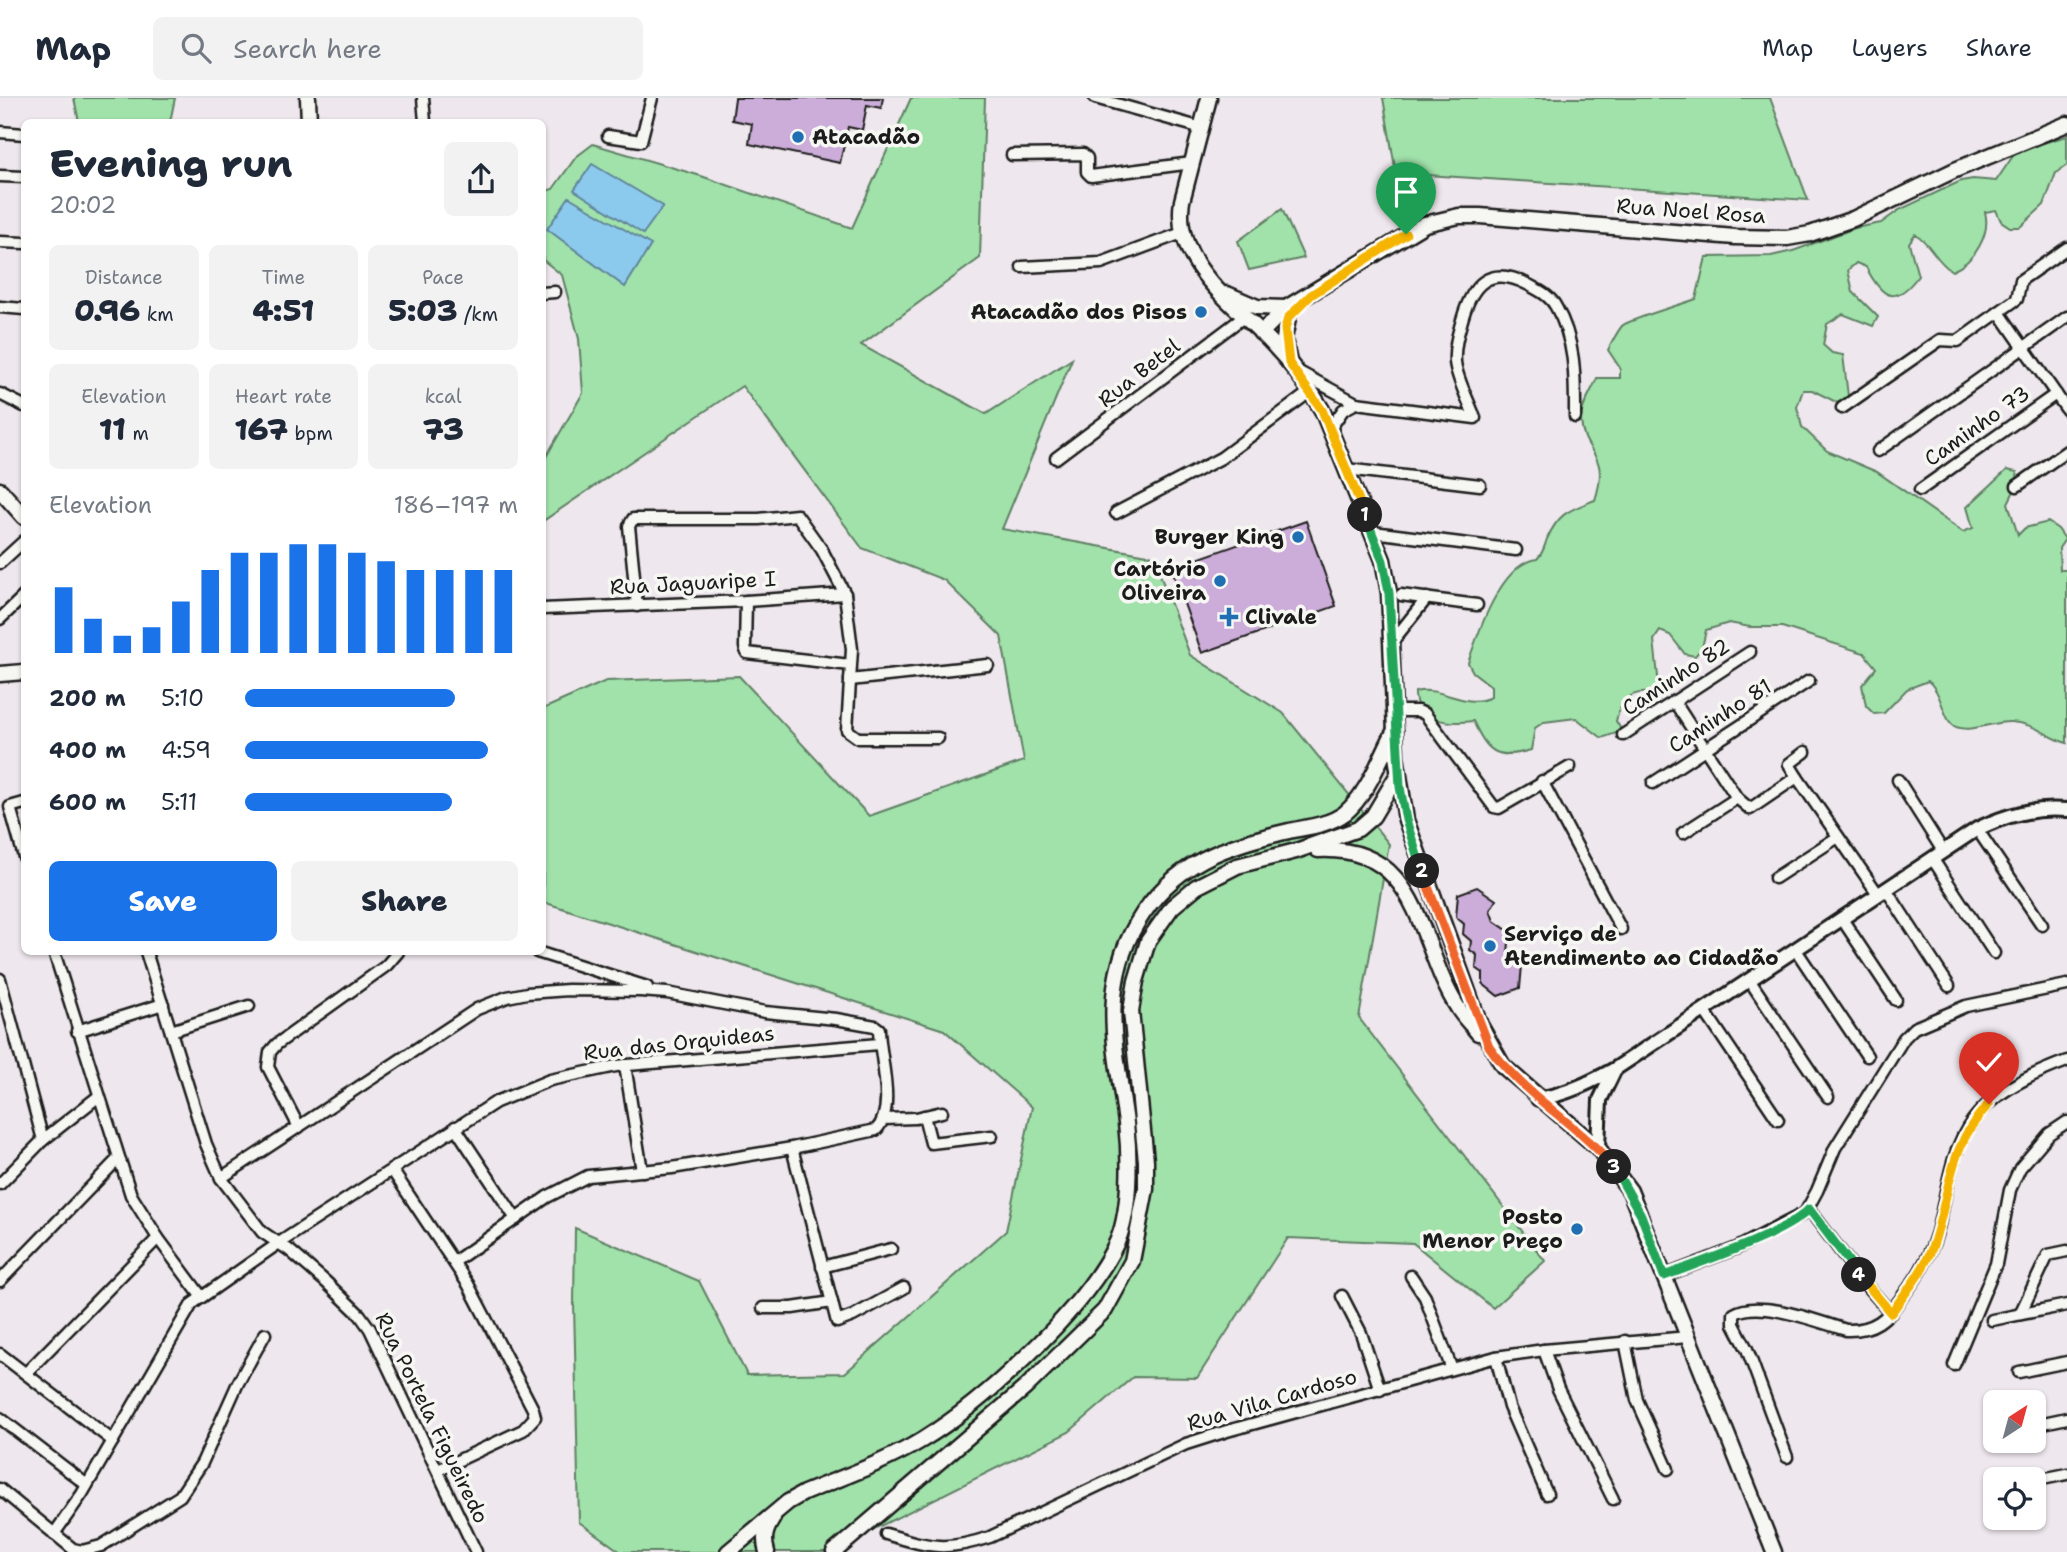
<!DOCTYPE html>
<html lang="en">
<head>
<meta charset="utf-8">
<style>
  body { margin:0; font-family:"Shantell Sans",sans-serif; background:#f2f2f3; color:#1f2937; height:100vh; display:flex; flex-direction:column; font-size:26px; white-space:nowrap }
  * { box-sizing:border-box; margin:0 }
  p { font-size:23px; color:#747a83 }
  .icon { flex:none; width:38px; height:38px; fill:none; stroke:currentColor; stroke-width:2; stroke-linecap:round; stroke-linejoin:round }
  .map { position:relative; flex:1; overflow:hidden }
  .details { position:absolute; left:21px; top:21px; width:525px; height:836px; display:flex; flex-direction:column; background:#fff; border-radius:10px; box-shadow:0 2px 5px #0004 }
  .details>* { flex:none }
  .needle { width:46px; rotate:36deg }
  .tools { position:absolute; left:1983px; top:1292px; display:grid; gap:14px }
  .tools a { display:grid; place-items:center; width:63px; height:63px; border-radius:10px; background:#fff; box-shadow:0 2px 5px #0004; font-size:35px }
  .pin { position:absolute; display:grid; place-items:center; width:60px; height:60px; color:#fff; margin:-72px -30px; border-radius:50% 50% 50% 0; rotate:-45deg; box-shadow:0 0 7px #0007 }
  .pin .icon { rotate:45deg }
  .km { position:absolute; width:35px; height:35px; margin:-18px; border-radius:50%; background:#222; color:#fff; font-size:19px; line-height:35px; text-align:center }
  .round { display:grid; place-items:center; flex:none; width:74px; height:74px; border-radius:10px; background:#f2f2f3 }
  .summary { display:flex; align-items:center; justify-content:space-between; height:119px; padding:0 28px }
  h1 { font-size:38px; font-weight:800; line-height:52px }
  .stats { display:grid; grid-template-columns:repeat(3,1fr); gap:10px; height:119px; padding:7px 28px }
  .stats div { display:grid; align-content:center; border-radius:10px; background:#f2f2f3; text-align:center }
  .stats b { font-size:30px; font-weight:800 }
  .stats small { font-size:19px; font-weight:400 }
  .stats p { font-size:19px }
  .chart { height:196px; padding:14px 28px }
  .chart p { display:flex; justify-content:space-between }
  .chart svg { width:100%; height:126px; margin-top:7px; stroke:#1a73e8; stroke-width:6 }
  .button { display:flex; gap:14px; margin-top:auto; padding:14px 28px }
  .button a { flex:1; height:80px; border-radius:10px; background:#1a73e8; color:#fff; font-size:28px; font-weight:800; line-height:80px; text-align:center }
  .button a+a { background:#f2f2f3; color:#1f2937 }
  ul { padding:0 28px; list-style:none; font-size:23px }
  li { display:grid; grid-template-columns:112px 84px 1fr; align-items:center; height:52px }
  li i { height:18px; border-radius:9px; background:#1a73e8 }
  header { display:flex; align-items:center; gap:42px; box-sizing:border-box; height:98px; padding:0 35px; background:#fff; border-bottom:2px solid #e0e1e3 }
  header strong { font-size:33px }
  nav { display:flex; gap:38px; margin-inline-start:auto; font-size:24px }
  .search { width:490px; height:63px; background:#f2f2f3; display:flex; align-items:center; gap:18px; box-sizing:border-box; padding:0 24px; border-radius:10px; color:#747a83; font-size:26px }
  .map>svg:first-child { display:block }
</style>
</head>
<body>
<header>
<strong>Map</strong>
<div class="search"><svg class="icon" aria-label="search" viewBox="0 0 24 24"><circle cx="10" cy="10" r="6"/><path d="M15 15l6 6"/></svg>Search here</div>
<nav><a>Map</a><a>Layers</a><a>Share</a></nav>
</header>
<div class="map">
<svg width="2067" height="1454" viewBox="0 0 2067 1454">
  <rect width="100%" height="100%" fill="#eee7ed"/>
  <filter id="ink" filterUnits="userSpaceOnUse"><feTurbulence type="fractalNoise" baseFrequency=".0143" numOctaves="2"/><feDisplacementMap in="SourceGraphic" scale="14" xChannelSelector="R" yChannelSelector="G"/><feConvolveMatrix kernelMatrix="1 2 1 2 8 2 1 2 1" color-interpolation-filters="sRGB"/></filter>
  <g filter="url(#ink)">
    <g fill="#a1e2ab" stroke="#5e7f64" stroke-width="2">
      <path d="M 74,0 L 175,0 L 170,24 L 79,24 Z"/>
      <path d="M 911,0 L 985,0 L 980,160 L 861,247 L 986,316 L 1072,261 L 1002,431 L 1153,458 L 1190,557 L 1283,615 L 1389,746 L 1359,920 L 1545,1163 L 1493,1210 L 1413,1145 L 1288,1140 L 1197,1280 L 1133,1279 L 1069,1334 L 828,1454 L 621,1454 L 579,1424 L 574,1206 L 575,1130 L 699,1183 L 747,1277 L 845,1275 L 1006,1133 L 1032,1009 L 944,932 L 543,804 L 543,611 L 606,583 L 739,578 L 869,718 L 1024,663 L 1001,538 L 944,482 L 862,450 L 742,288 L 543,423 L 543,364 L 583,295 L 579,241 L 562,177 L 543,162 L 542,94 L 553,91 L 576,59 L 593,46 L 701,78 L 852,130 Z"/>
      <path d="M 1383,0 L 1770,0 L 1808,102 L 1396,75 Z"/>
      <path d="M 2067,38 L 2067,67 L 2056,75 L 2044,107 L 2020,129 L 2010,129 L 2001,123 L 1996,112 L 1985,114 C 1991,137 1974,164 1952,173 C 1936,164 1931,145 1915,136 L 1909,145 L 1918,178 C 1895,209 1882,200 1866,169 L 1856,165 L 1848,172 L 1853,194 L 1878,219 L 1873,228 L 1843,216 L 1827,226 L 1823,247 L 1832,255 L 1843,257 L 1848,298 L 1842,307 L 1812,292 L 1803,292 L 1797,309 L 1802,329 L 1827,353 L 1877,374 L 1963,434 L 1973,430 L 1967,409 L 2007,372 L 2017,374 L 2018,385 L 2008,405 L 2018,437 L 2025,430 L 2048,424 L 2058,431 L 2065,441 L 2059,450 L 2060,472 L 2067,472 L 2067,645 C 2048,640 2036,625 2011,624 C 1993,623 1973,635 1956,629 C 1943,624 1943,595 1928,583 L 1907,591 L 1884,615 L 1874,616 L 1866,608 L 1862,587 L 1876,570 L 1864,555 L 1782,529 L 1750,529 L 1729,525 L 1706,532 L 1702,550 L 1695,558 L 1685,556 L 1670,537 L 1660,533 L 1654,542 L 1660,597 C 1634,590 1622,598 1616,623 L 1622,633 L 1602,640 L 1576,620 L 1544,624 L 1535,630 L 1531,652 C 1496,662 1488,655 1473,623 C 1451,626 1414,624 1415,594 C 1441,587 1464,612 1491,599 L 1491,588 L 1473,574 L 1468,565 C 1478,535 1501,465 1537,461 C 1544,454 1544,449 1547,441 C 1559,414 1570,412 1595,402 C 1611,353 1583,358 1581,322 C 1580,310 1593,291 1597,280 L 1620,280 L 1620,270 L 1608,252 C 1612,245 1616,235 1622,228 C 1627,222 1683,206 1696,201 L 1706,159 L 1771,158 L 1793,153 L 1855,130 L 1881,125 L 1899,112 L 1961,83 L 1973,81 L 1996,83 L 2013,58 L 2026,50 Z"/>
      <path d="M 1282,111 L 1304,160 L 1249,172 L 1238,143 Z"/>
    </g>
    <g fill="#8ccaed" stroke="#5f8499" stroke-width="2">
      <path d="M 592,66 L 663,108 L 643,136 L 574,92 Z"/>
      <path d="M 569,99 L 651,147 L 625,189 L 547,131 Z"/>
    </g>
    <g fill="#ccadd9" stroke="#1c1c1c" stroke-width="2">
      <path d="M 735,0 L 883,0 L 881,10 L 867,7 L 862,32 L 848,29 L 840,65 L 749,46 L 752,26 L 732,22 Z"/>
      <path d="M 1306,423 L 1336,508 L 1202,555 L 1171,470 Z"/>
      <path d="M 1477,789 L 1496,802 L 1490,812 L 1494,823 L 1510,834 L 1508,855 L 1522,867 L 1520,890 L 1498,898 L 1483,886 L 1483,875 L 1476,870 L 1477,857 L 1470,852 L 1471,843 L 1463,836 L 1464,826 L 1456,819 L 1458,796 Z"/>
    </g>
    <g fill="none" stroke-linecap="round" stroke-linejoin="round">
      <g stroke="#1c1c1c" stroke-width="15">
        <g id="minor">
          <path d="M 423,0 L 425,24"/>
          <path d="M 1095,0 L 1202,30"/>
          <path d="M 0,34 L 24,36"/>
          <path d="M 608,38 L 641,43 L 652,0"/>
          <path d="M 1012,57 L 1083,56 L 1087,60 L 1087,74 L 1091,78 L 1192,65"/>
          <path d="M 0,78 L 24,79"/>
          <path d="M 0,144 L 24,145"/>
          <path d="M 1022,169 L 1101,165 L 1182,135"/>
          <path d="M 542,195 L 555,194"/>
          <path d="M 0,209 L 24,211"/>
          <path d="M 1999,214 L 2067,312"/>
          <path d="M 1301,275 L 1356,305 L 1475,320 C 1469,303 1457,282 1455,264 C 1454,249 1458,236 1462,222 C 1472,186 1489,167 1527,186 C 1538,192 1550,197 1556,209 C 1576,243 1575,281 1575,319"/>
          <path d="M 0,296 L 24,308"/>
          <path d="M 1842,310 L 1940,242 L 1958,243 L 2017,201 L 2021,182 L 2067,150"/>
          <path d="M 1330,331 L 1343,312 L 1356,305"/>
          <path d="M 1878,353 L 2067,219"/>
          <path d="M 1056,360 L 1245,218"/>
          <path d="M 1346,371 L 1480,387"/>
          <path d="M 2017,388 L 2067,353"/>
          <path d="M 1920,392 L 2056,296"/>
          <path d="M 1116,415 L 1221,360 L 1311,293"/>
          <path d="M 1373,434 L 1516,452"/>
          <path d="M 0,465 L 24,443"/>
          <path d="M 1401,497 L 1477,507"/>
          <path d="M 746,503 L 745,549 L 747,555 L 850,567"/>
          <path d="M 637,508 L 629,428 L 633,421 L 759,421 L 797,417 L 822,452 L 845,496 L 852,551 L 847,632 L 858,640 L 938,640"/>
          <path d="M 542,511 L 746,503 L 845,496"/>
          <path d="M 0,521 L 24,498"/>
          <path d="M 1392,544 L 1427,500"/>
          <path d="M 850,582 L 988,567"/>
          <path d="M 1674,603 L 1737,700 L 1750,711 L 1797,679 L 1789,666 L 1805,654"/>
          <path d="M 1395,613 L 1418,613 L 1425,616 L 1494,709 L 1499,710 L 1570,669"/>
          <path d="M 1623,637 L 1750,554"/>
          <path d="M 1797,679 L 1878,796"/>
          <path d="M 1898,682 L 1943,753"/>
          <path d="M 1542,683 L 1621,831"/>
          <path d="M 1653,685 L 1809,583"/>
          <path d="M 24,705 L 10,709 L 24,759"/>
          <path d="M 1977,731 L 2042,827"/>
          <path d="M 1683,735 L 1737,700"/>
          <path d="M 1932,760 L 1994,855"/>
          <path d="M 1775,780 L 1838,739"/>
          <path d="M 1886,791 L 1949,888"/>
          <path d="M 1842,821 L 1896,902"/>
          <path d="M 1796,852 L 1867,958"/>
          <path d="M 54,854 L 131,1097 L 158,1140 L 201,1198"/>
          <path d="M 146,854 L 206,1046 L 221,1080 L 262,1134 L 289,1152 L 326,1184 L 360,1217 L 370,1231 L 476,1454"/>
          <path d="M 537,854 L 647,889"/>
          <path d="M 0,881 L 43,1042"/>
          <path d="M 1750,883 L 1828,999"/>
          <path d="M 1704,912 L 1778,1022"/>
          <path d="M 77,933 L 163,906"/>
          <path d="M 171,933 L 249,908"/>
          <path d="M 625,967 L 642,1073"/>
          <path d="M 924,1018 L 931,1045 L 992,1038"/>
          <path d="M 884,1021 L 916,1020 L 942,1014"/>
          <path d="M 299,1029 L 268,969 L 270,954 L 277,946 L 386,868 L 398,854"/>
          <path d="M 455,1029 L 516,1121"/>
          <path d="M 792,1050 L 837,1224 L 853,1218 L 904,1190"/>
          <path d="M 392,1072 L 468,1186 L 533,1311 L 535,1319 L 523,1332 L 438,1372"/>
          <path d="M 221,1080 L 477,911 L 507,899 L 527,895 L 568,892 L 640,893 L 667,895 L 765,914 L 836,921 L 875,928 L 879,931 C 879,958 897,1011 876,1032 L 792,1050 L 672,1070 L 588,1078 L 547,1099 L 454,1164"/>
          <path d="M 0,1086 L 43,1042 L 99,998"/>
          <path d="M 1809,1111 L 1866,1187 L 1891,1215"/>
          <path d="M 822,1169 L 891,1151"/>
          <path d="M 1411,1178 L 1425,1199 L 1451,1269"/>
          <path d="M 1664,1178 L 1737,1150 L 1805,1115 L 1817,1093 L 1835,1050 L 1904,940 L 1914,930 L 1966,908 L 2067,887"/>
          <path d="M 0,1183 L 118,1061"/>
          <path d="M 1342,1198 L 1361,1235 L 1380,1292"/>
          <path d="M 763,1210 L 792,1210 L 832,1204"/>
          <path d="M 2020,1216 L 2048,1157 L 2067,1153"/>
          <path d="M 1992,1222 L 2067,1207"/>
          <path d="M 1625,1243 L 1637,1302 L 1668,1371"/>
          <path d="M 1544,1252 L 1558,1291 L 1613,1401"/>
          <path d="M 0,1256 L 113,1343"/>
          <path d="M 1496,1259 L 1509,1309 L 1547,1396"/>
          <path d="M 1954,1267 L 1996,1166 L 2010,1092 L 2020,1070 L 2049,1036 L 2067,1024"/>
          <path d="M 27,1274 L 158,1140"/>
          <path d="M 2019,1274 L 2067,1264"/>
          <path d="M 0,1320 L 87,1387"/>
          <path d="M 2034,1327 L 2067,1320"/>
          <path d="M 1787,1359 L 1747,1251 L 1734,1226 L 1734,1216 C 1758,1200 1819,1224 1846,1232 C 1874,1233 1887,1221 1902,1199 C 1918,1179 1930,1159 1937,1134 C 1947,1097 1949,1054 1973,1022 C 1995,993 2034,975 2067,963"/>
          <path d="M 2047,1380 L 2067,1376"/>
          <path d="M 0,1391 L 73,1451 L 82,1453 L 101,1448 L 180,1398 L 202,1365 L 238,1285 L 265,1236"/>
          <path d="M 54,1436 L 82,1396 L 192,1206 L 279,1145 L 496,1004 L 550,982 L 616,968 L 879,946"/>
          <path d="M 886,1436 C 930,1449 945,1454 990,1439 L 1186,1346 L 1227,1333 L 1496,1259 L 1544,1252 L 1688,1239"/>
        </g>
      </g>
      <g stroke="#1c1c1c" stroke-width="18">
        <g id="tertiary">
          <path d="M 1538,1001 C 1567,996 1589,985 1615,971 L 1977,731 C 2007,717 2034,709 2067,712"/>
          <path d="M 1598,1050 L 1600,1002 L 1615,971"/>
        </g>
      </g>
      <g stroke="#1c1c1c" stroke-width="19">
        <g id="secondary">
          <path d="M 308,0 L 309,24"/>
          <path d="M 1209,0 L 1182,103 C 1172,164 1233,205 1270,243 C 1290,264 1308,287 1322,312 L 1383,462 L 1389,495 L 1396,658 L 1406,722 L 1480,927 L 1503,968 L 1598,1050 L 1630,1093 L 1774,1454"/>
          <path d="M 1227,196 L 1257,209 L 1286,210"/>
          <path d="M 1288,221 L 1284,241 L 1289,264"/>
          <path d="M 1261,235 L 1286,210 L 1425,126 L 1459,118 L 1480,118 L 1735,139 L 1787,140 L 1810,136 L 1853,121 L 1955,72 L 2067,26"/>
          <path d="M 0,392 L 24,419"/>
          <path d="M 0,576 L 24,574"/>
          <path d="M 1318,752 C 1423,747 1416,845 1458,910 C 1463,919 1472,927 1478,935"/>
          <path d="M 728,1454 L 788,1404 L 804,1395 C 843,1379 886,1364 922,1342 C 984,1304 1083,1213 1115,1148 C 1131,1118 1130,1059 1126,1025 C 1117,956 1098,891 1137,825 C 1173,764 1225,748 1289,733 C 1308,729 1329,727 1345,715 C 1368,696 1381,658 1395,632"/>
          <path d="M 767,1454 C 763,1441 765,1432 773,1420"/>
          <path d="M 834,1454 L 1025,1290 L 1105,1212 L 1132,1163 L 1146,1091 L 1146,1063 L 1131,913 L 1136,883 L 1148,843 L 1172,809 L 1196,789 L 1237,768 L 1296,753 L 1358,731 L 1373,718 L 1398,676"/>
        </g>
      </g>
      <use href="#minor" stroke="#f6f6f2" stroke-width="10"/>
      <use href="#tertiary" stroke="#f6f6f2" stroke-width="12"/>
      <use href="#secondary" stroke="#f6f6f2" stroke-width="14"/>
    </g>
  </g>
  <g fill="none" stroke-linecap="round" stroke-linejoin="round" filter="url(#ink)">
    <g stroke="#fff" stroke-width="14">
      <path id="split-1" d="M 1365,417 L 1322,312 L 1289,265 L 1285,231 L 1288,220 L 1311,197 L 1406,136"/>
    </g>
    <g stroke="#fff" stroke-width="14">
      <path id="split-2" d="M 1365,417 L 1383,463 L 1389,495 L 1400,689 L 1406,722 L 1422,773"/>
    </g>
    <g stroke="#fff" stroke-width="14">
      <path id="split-3" d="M 1422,773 L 1489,948 C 1522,997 1576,1024 1614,1069"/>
    </g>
    <g stroke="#fff" stroke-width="14">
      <path id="split-4" d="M 1614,1069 L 1641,1117 L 1664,1178 C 1698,1165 1786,1136 1809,1111 L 1859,1177"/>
    </g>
    <g stroke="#fff" stroke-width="14">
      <path id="split-5" d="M 1859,1177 L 1891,1215 C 1906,1194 1923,1174 1932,1150 C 1951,1097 1946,1050 1989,1006"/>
    </g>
    <use href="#split-1" stroke="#f5b400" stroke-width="9"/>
    <use href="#split-2" stroke="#22a559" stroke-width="9"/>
    <use href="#split-3" stroke="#f0652b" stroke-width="9"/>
    <use href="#split-4" stroke="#22a559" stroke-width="9"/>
    <use href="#split-5" stroke="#f5b400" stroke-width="9"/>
  </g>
  <g fill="#1f6fb2" stroke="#f6f6f2" stroke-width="2.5">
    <circle cx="798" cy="39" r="7"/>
    <circle cx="1201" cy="214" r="7"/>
    <circle cx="1298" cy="439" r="7"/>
    <circle cx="1220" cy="483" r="7"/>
    <path d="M1225.5 508.5h7v7h7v7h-7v7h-7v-7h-7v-7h7z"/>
    <circle cx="1490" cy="848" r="7"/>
    <circle cx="1577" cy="1131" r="7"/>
  </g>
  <g text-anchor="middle" stroke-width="7" stroke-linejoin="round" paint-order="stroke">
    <g font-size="21" font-weight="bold" fill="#1c1c1c" stroke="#f6f6f2" text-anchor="end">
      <text x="812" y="46" text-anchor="start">Atacadão</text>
      <text x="1187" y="221">Atacadão dos Pisos</text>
      <text x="1284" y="446">Burger King</text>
      <text x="1206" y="478">Cartório<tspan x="1206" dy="24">Oliveira</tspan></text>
      <text x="1245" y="526" text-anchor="start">Clivale</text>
      <text x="1504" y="843" text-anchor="start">Serviço de<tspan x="1504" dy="24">Atendimento ao Cidadão</tspan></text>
      <text x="1563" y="1126">Posto<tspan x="1563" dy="24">Menor Preço</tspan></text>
    </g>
    <g font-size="21" fill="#1c1c1c" stroke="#f6f6f2">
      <text transform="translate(1691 113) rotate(4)" y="7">Rua Noel Rosa</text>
      <text transform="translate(1139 275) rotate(-38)" y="7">Rua Betel</text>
      <text transform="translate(1977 328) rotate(-35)" y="7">Caminho 73</text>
      <text transform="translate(693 485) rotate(-3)" y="7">Rua Jaguaripe I</text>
      <text transform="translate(1676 579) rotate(-33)" y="7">Caminho 82</text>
      <text transform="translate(1720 618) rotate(-33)" y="7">Caminho 81</text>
      <text transform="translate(679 945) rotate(-6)" y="7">Rua das Orquideas</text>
      <text transform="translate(1272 1302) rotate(-16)" y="7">Rua Vila Cardoso</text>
      <text transform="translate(432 1320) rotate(64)" y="7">Rua Portela Figueiredo</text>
    </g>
  </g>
</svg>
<div class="tools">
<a><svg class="needle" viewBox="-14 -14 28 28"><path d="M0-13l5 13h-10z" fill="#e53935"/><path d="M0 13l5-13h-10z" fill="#747a83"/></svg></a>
<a><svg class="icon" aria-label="locate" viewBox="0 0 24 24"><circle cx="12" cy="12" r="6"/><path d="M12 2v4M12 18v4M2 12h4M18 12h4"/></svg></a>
</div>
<div class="pin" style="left:1406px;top:136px;background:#1e9e55"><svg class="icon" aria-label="arrive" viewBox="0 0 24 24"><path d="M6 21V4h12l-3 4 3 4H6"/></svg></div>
<div class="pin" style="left:1989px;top:1006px;background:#d93025"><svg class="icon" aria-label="check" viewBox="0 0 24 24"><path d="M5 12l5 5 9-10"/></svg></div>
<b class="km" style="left:1365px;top:417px">1</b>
<b class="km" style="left:1422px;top:773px">2</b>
<b class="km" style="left:1614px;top:1069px">3</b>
<b class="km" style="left:1859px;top:1177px">4</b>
<section class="details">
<div class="summary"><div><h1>Evening run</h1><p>20:02</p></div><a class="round"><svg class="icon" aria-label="share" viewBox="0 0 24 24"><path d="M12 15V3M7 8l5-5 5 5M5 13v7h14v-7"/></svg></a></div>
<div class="stats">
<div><p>Distance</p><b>0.96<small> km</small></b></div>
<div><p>Time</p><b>4:51</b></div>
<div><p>Pace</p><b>5:03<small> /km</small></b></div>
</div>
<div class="stats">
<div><p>Elevation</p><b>11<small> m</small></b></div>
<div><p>Heart rate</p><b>167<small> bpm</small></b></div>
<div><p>kcal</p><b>73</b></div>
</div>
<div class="chart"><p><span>Elevation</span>186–197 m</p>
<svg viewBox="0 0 160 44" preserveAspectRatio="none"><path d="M5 44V21M15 44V32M25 44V38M35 44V35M45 44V26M55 44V15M65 44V9M75 44V9M85 44V6M95 44V6M105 44V9M115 44V12M125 44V15M135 44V15M145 44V15M155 44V15"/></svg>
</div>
<ul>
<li><b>200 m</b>5:10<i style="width:77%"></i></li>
<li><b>400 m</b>4:59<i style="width:89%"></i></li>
<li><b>600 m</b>5:11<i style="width:76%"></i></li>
</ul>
<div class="button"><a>Save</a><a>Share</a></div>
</section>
</div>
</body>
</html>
